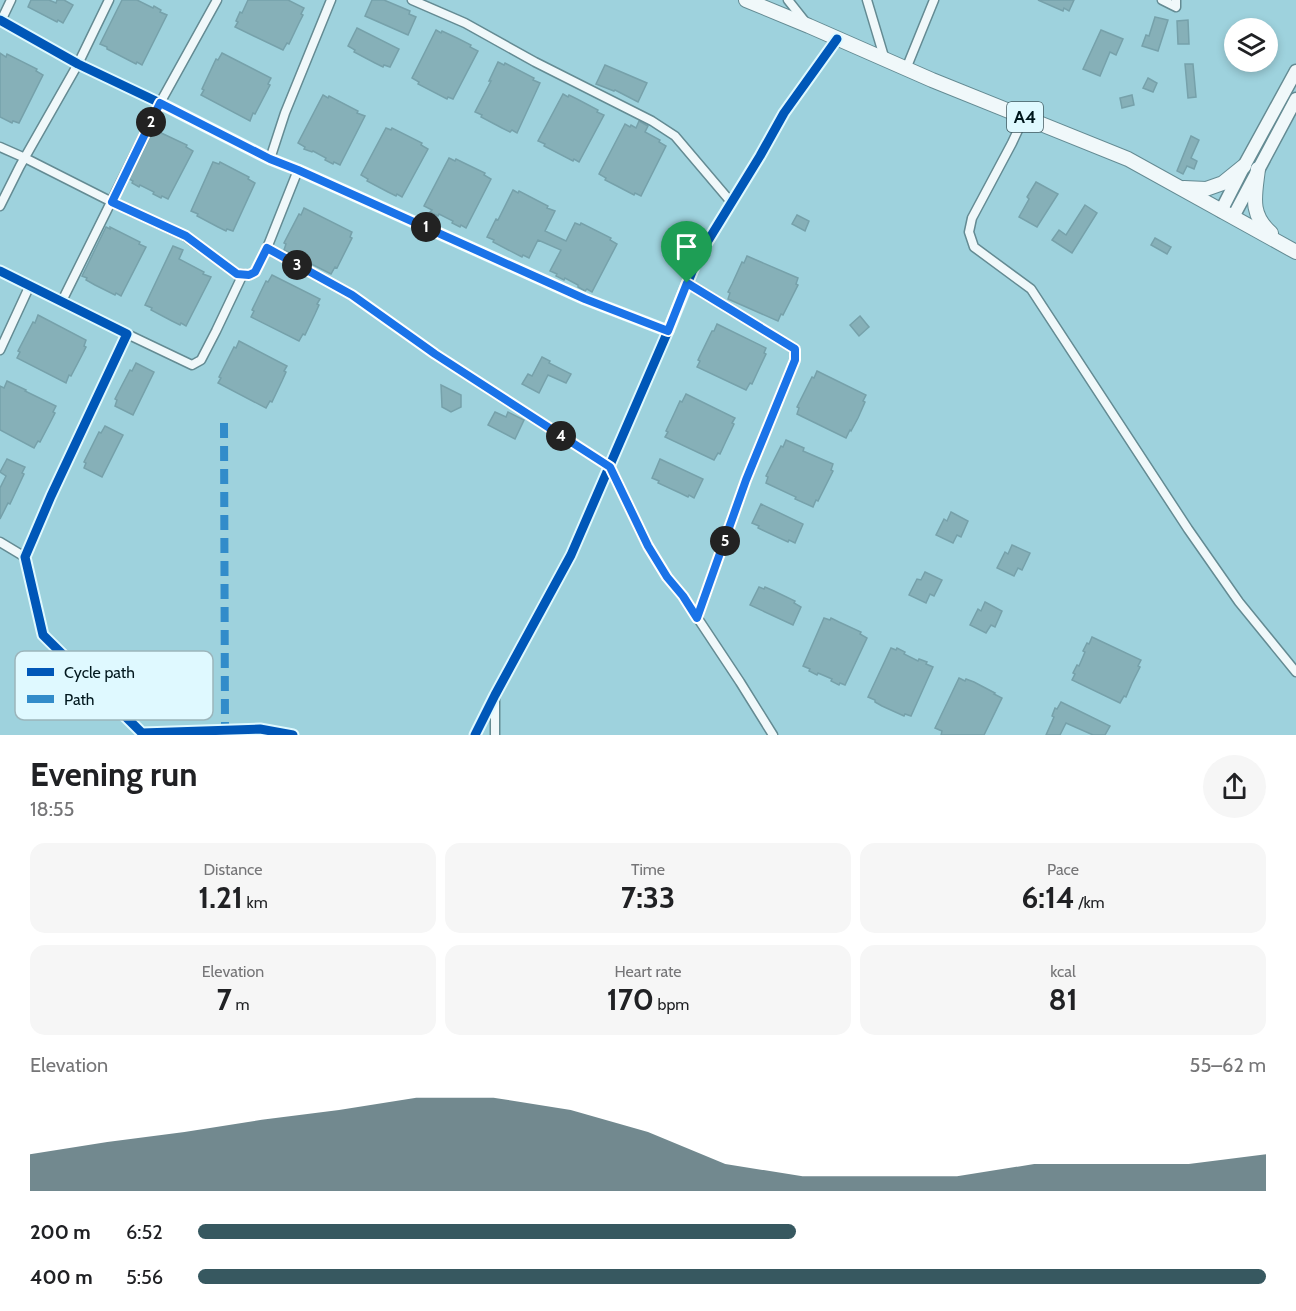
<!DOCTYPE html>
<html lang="en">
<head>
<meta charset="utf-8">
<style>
  body { margin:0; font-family:Cabin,sans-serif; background:#f6f6f6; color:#202124; height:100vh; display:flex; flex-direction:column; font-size:22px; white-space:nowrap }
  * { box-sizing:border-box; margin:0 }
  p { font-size:20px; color:#757577 }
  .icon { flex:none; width:33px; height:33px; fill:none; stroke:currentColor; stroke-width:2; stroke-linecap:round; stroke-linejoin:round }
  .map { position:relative; height:735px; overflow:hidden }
  .side { display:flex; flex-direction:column; background:#fff; flex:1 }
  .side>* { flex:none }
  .tools { position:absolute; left:1224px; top:18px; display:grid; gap:12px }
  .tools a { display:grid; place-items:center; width:54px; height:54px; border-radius:50%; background:#fff; box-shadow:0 3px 9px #0003; font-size:30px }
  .pin { position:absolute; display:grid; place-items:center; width:51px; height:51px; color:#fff; margin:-62px -26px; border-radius:50% 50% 50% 0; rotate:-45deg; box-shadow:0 0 6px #0007 }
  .pin .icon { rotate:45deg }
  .km { position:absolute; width:30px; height:30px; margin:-15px; border-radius:50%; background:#222; color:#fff; font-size:16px; line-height:30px; text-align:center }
  .round { display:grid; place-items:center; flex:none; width:63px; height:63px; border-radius:32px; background:#f6f6f6 }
  .summary { display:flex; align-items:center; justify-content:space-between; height:102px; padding:0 30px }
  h1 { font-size:33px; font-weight:700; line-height:45px }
  .figures { display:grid; grid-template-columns:repeat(3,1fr); gap:9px; height:102px; padding:6px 30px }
  .figures div { display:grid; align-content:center; border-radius:15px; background:#f6f6f6; text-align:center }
  .figures b { font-size:30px; font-weight:700 }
  .figures small { font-size:16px; font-weight:400 }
  .figures p { font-size:16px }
  .chart { height:168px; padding:12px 30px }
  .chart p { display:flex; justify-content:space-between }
  .chart svg { width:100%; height:108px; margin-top:6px; fill:#375860; opacity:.7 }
  ul { padding:0 30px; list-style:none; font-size:20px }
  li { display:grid; grid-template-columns:96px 72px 1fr; align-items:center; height:45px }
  li i { height:15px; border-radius:8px; background:#375860 }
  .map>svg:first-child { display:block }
</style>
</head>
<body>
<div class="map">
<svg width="1296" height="735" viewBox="0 0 1296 735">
  <rect width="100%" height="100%" fill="#9ed2dd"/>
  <g fill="#86b0b8" stroke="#76a1aa" stroke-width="1.5">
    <path d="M 31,0 L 49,0 L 56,3 L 57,0 L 64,0 L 73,5 L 63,23 L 58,20 L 57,22 L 28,7 Z"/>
    <path d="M 122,0 L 137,0 L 153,8 L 154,6 L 161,10 L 160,12 L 167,15 L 142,65 L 137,62 L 136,64 L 107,49 L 107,47 L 100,44 Z"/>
    <path d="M 248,0 L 288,0 L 304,8 L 301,14 L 303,15 L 299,23 L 289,44 L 287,43 L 283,50 L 235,27 L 238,22 L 236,21 L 240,12 L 242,13 Z"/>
    <path d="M 372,0 L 384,0 L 410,11 L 409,14 L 416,17 L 408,35 L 365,16 Z"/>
    <path d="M 1038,0 L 1074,0 L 1069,11 L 1064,8 L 1063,11 Z"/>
    <path d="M 1155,17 L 1168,20 L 1158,51 L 1142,46 L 1146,35 L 1149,36 Z"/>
    <path d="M 1188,20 L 1189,44 L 1178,44 L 1177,21 Z"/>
    <path d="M 357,28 L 399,49 L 390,67 L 384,65 L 383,67 L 375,63 L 354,52 L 355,50 L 348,46 Z"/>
    <path d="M 436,30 L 441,33 L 442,31 L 457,38 L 471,45 L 470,47 L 478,51 L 453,99 L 448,97 L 447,99 L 418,84 L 419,82 L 412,78 Z"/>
    <path d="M 1101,30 L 1123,39 L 1116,55 L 1110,52 L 1100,76 L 1083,69 Z"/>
    <path d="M 0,53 L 6,57 L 7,54 L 37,69 L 36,71 L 43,75 L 19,123 L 13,121 L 12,123 L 0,117 Z"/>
    <path d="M 222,53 L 271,78 L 268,84 L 270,85 L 255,114 L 253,113 L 250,121 L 201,95 L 204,90 L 202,89 L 216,59 L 218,60 Z"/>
    <path d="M 498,62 L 504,65 L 505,63 L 534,78 L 533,80 L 540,83 L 517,133 L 512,130 L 510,132 L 502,128 L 481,117 L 482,115 L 475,112 L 491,81 L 489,81 Z"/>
    <path d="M 1185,64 L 1193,64 L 1196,97 L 1188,98 Z"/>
    <path d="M 605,65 L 647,83 L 638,102 L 615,90 L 614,91 L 596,84 Z"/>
    <path d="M 1148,78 L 1157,83 L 1153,92 L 1143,88 Z"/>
    <path d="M 563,94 L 568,97 L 569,95 L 577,99 L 598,110 L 597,112 L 604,115 L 579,162 L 574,159 L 573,161 L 544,146 L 545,144 L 538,141 Z"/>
    <path d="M 323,95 L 328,98 L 329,96 L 358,111 L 357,113 L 365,116 L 340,165 L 334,162 L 333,164 L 325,160 L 326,158 L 313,151 L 312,152 L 304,149 L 305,147 L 298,143 Z"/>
    <path d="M 1132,95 L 1134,105 L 1122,108 L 1120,98 Z"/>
    <path d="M 639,121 L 648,126 L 645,132 L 660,140 L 659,142 L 666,146 L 641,196 L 635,193 L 634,195 L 615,185 L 605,180 L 606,178 L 599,174 L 625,124 L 630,127 L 631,125 L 636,128 Z"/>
    <path d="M 386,128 L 391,130 L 392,128 L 422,143 L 421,145 L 428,149 L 402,197 L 397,194 L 396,196 L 388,192 L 367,181 L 368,179 L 361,175 Z"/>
    <path d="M 153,131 L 157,133 L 157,131 L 187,145 L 186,147 L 193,151 L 168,199 L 162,196 L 161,198 L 153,194 L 154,192 L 140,185 L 139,187 L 132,183 L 133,181 L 129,179 Z"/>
    <path d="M 1191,136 L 1199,140 L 1191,158 L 1197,161 L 1194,169 L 1187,166 L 1183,174 L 1177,171 Z"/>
    <path d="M 449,158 L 455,161 L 456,159 L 464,163 L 485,173 L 484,175 L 491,179 L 466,228 L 461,225 L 460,227 L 452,223 L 453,221 L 439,214 L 438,216 L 430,212 L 432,210 L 424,206 Z"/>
    <path d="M 213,162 L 219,164 L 220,162 L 249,177 L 248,179 L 255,183 L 233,231 L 227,229 L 226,231 L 218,227 L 197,216 L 198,214 L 191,211 Z"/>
    <path d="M 1036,182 L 1058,194 L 1037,227 L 1019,217 L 1029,199 L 1027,197 Z"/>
    <path d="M 513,190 L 518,193 L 519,191 L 548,206 L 547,208 L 555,211 L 545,231 L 566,241 L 575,223 L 580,225 L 581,223 L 611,238 L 610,240 L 617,244 L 592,292 L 587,289 L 585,291 L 578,287 L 578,285 L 565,278 L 564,280 L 556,276 L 557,274 L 550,271 L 561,250 L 538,240 L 529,258 L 523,255 L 522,257 L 493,242 L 494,240 L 487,237 L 496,219 L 498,220 Z"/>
    <path d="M 1085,205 L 1097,213 L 1072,253 L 1052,240 L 1059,230 L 1066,235 Z"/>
    <path d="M 304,208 L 352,232 L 350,237 L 352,238 L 337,268 L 335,267 L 331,274 L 284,250 L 286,244 L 284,243 L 299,214 L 301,215 Z"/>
    <path d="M 797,215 L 809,221 L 805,231 L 792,224 Z"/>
    <path d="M 106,227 L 110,229 L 110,227 L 140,242 L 139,244 L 146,247 L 121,296 L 116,293 L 115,295 L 95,285 L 86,280 L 87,278 L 82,276 Z"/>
    <path d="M 1155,238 L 1171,247 L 1167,254 L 1151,245 Z"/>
    <path d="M 173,246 L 183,250 L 179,259 L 204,272 L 203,274 L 211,277 L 186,326 L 181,323 L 180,325 L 172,321 L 151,310 L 152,308 L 145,305 Z"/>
    <path d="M 747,256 L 798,278 L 796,284 L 798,285 L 783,315 L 781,314 L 778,321 L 728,299 L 730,293 L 728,292 L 732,284 L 742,262 L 744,263 Z"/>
    <path d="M 272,275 L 320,299 L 317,304 L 319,305 L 315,314 L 305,335 L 303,334 L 299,341 L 251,317 L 254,311 L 252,310 L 266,281 L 268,282 Z"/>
    <path d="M 38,315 L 86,340 L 84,346 L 86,347 L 82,355 L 71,376 L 69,375 L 66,383 L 17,358 L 20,352 L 18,351 L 33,322 L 35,323 Z"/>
    <path d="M 860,316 L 869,327 L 859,336 L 850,325 Z"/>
    <path d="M 717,324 L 766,348 L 764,353 L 766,354 L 758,371 L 752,384 L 750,383 L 746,390 L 697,367 L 700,361 L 698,360 L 712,331 L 714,331 Z"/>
    <path d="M 239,341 L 287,366 L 284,371 L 286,372 L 282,381 L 272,402 L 270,401 L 266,408 L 218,383 L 221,378 L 219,377 L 234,347 L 236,348 Z"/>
    <path d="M 542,357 L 550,361 L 549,363 L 571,374 L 566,383 L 548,375 L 539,393 L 522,384 L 528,374 L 532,376 Z"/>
    <path d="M 136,363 L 154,372 L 133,415 L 115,406 L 117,400 L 115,399 L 119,391 L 130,370 L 132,371 Z"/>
    <path d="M 817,371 L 866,395 L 863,401 L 865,402 L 858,418 L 851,431 L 850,430 L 846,438 L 797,414 L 799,408 L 797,407 L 812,377 L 814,378 Z"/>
    <path d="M 7,381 L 26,390 L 25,391 L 56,406 L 53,412 L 55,413 L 51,421 L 40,442 L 38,441 L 34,448 L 0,430 L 0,386 L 4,388 Z"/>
    <path d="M 441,385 L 461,395 L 461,407 L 451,412 L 442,407 Z"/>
    <path d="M 686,394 L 735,418 L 732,423 L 734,424 L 726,441 L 720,454 L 718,453 L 714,460 L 665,437 L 668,432 L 666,431 L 674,414 L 680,401 L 682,402 Z"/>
    <path d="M 495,412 L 506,417 L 508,412 L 524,420 L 515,439 L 488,425 Z"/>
    <path d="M 105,426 L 123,435 L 102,477 L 84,468 L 86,463 L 84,462 L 99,432 L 101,433 Z"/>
    <path d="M 786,440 L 804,448 L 803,451 L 833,464 L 831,470 L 833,471 L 818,501 L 816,500 L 813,507 L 795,499 L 796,497 L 766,483 L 768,477 L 766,476 L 781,446 L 783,447 Z"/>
    <path d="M 7,459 L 25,467 L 22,473 L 24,474 L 10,504 L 8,503 L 0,519 L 0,488 L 6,476 L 0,472 Z"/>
    <path d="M 660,459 L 703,479 L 694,498 L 689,495 L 688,497 L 680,493 L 658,483 L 659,481 L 652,478 Z"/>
    <path d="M 761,504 L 803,524 L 795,543 L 789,540 L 788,542 L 758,528 L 759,526 L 752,523 Z"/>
    <path d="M 951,512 L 968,521 L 961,537 L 957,535 L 953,543 L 936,535 L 944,519 L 947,521 Z"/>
    <path d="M 1012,545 L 1030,553 L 1022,570 L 1018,568 L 1014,576 L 997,568 L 1005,552 L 1008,554 Z"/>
    <path d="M 925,572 L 942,580 L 934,596 L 930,594 L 926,603 L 909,595 L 917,579 L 921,580 Z"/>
    <path d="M 759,587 L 764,589 L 765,587 L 774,591 L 795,601 L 794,603 L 801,607 L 793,625 L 750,605 Z"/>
    <path d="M 985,602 L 1002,611 L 995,627 L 991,625 L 986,633 L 970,625 L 978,609 L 981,611 Z"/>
    <path d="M 824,618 L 830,620 L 831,618 L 839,622 L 861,632 L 860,634 L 867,638 L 845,685 L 840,683 L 839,685 L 831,681 L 832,679 L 818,673 L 817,675 L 809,671 L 810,669 L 803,666 Z"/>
    <path d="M 1092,637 L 1141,660 L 1138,666 L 1140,667 L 1132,683 L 1126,697 L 1124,696 L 1120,703 L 1072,680 L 1075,674 L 1073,673 L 1077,665 L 1079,666 L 1085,652 L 1083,651 L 1087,643 L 1089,644 Z"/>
    <path d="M 891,648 L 896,650 L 897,648 L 905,652 L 904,654 L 918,661 L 919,659 L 927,662 L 926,664 L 933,667 L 911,716 L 905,714 L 904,716 L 882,706 L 875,702 L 875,700 L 868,697 Z"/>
    <path d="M 959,678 L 965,681 L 966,679 L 974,682 L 995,693 L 994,694 L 1002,698 L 984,735 L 941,735 L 942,731 L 935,728 Z"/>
    <path d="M 1061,702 L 1110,726 L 1105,735 L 1093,735 L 1066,723 L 1060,735 L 1046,735 L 1054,717 L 1052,716 L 1055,708 L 1057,709 Z"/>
  </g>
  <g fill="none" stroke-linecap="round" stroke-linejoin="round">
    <g stroke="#648b93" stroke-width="11">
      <g id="minor">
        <path d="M 412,0 L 465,23 L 535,62 L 652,121 L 675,136 L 731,202"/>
        <path d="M 788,0 L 807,24"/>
        <path d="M 867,0 L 885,60"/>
        <path d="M 1162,0 L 1176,7 L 1176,0"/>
        <path d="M 0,20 L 78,64 L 160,103 L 270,159 L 298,170 L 585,299 L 668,331"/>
        <path d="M 1,21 L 11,0"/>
        <path d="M 906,69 L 934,0"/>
        <path d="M 1024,117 L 1012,143 L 972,218 L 969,232 L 974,247 L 1031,289 L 1188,529 L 1239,602 L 1296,672"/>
        <path d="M 0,147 L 25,158 L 112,202 L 185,236 L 237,274 L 249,275 L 255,272 L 267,248 L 298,170"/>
        <path d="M 270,159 L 285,113 L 331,0"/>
        <path d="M 0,206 L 20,166 L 78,64 L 109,0"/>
        <path d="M 267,248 L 352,295 L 435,354 L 610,467 L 648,546 L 667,577 L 683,596 L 740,682 L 773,735"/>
        <path d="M 0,271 L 127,334 L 51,496 L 25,557 L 43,635 L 142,733 L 260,729 L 293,735"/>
        <path d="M 687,283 L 795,349 L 795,360 L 746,480 L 697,618"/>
        <path d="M 62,301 L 160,103 L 217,0"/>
        <path d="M 127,334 L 192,365 L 201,360 L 216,331 L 243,274"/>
        <path d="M 0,350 L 30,285"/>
        <path d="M 0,542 L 25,557"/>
        <path d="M 495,698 L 495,735"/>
        <path d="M 475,735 L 495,695 L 571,555 L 668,331 L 698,257 L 760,156 L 784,113 L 837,39"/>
      </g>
    </g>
    <g stroke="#648b93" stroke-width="15">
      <g id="primary">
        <path d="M 1221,211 L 1244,166 L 1296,71"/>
        <path d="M 1233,217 L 1296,99"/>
      </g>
    </g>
    <g stroke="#648b93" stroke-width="16">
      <g id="trunk">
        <path d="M 746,0 L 809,26 L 932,80 L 1128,159 L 1296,252"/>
        <path d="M 1258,169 C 1255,195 1249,214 1271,233"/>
        <path d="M 1184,188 L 1206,189 L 1223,183 L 1244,166"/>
      </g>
    </g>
    <use href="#minor" stroke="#f0f8fa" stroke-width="8"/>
    <use href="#primary" stroke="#f0f8fa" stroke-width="12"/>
    <use href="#trunk" stroke="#f0f8fa" stroke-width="14"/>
    <path stroke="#328cca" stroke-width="8" stroke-dasharray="15 8" stroke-linecap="butt" d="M 224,423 L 225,730"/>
    <g stroke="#dff9ff" stroke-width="13">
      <g id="cycleway">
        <path d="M 0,20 L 78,64 L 160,103 L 270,159 L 298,170 L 585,299 L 668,331"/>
        <path d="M 0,271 L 127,334 L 51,496 L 25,557 L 43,635 L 142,733 L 260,729 L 293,735"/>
        <path d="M 475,735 L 495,695 L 571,555 L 668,331 L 698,257 L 760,156 L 784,113 L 837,39"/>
      </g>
    </g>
    <use href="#cycleway" stroke="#0057b8" stroke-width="9"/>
  </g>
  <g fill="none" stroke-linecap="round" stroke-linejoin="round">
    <g stroke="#fff" stroke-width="12">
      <path id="route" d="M 160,103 L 270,159 L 298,170 L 585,299 L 668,331 L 687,283 L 795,349 L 795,360 L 746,480 L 697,618 L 683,596 L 667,577 L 648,546 L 610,467 L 435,354 L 352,295 L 267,248 L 255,272 L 249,275 L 237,274 L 186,236 L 112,202 Z"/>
    </g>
    <use href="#route" stroke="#1a73e8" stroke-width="8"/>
  </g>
  <g text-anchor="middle" stroke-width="4.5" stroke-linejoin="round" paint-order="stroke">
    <rect fill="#dff9ff" stroke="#435b61" stroke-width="1.5" x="1007" y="102" width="36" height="30" rx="4.5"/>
    <g font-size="18" font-weight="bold" fill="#00171d">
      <text x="1025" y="123">A4</text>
    </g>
  </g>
  <rect x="15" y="651" width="198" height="69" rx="9" fill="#dff9ff" stroke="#9cb5bb" stroke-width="1.5"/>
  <rect x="27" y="668" width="27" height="8" fill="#0057b8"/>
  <rect x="27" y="695" width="27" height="8" fill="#328cca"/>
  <g font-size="16" fill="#00171d">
    <text x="64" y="678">Cycle path</text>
    <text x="64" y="705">Path</text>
  </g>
</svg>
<div class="tools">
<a><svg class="icon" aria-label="layers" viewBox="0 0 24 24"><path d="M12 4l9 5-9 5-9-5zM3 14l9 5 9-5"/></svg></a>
</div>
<div class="pin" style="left:687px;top:283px;background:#1e9e55"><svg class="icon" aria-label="arrive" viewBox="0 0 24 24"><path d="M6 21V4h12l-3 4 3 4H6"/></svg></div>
<b class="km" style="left:426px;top:227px">1</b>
<b class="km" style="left:151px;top:122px">2</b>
<b class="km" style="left:297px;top:265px">3</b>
<b class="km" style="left:561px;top:436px">4</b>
<b class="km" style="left:725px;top:541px">5</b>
</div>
<section class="side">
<div class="summary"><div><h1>Evening run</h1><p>18:55</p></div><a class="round"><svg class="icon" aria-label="share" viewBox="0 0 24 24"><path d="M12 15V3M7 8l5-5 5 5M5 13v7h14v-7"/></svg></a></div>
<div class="figures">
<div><p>Distance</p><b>1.21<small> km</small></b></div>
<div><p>Time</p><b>7:33</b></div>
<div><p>Pace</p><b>6:14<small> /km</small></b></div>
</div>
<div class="figures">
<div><p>Elevation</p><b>7<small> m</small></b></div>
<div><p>Heart rate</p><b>170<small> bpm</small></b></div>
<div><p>kcal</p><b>81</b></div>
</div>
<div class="chart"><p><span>Elevation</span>55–62 m</p>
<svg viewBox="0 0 160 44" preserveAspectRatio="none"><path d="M0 44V29L10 24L20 20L30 15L40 11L50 6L60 6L70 11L80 20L90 33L100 38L110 38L120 38L130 33L140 33L150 33L160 29V44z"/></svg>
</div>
<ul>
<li><b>200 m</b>6:52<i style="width:56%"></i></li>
<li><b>400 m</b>5:56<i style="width:100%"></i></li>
</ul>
</section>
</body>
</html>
